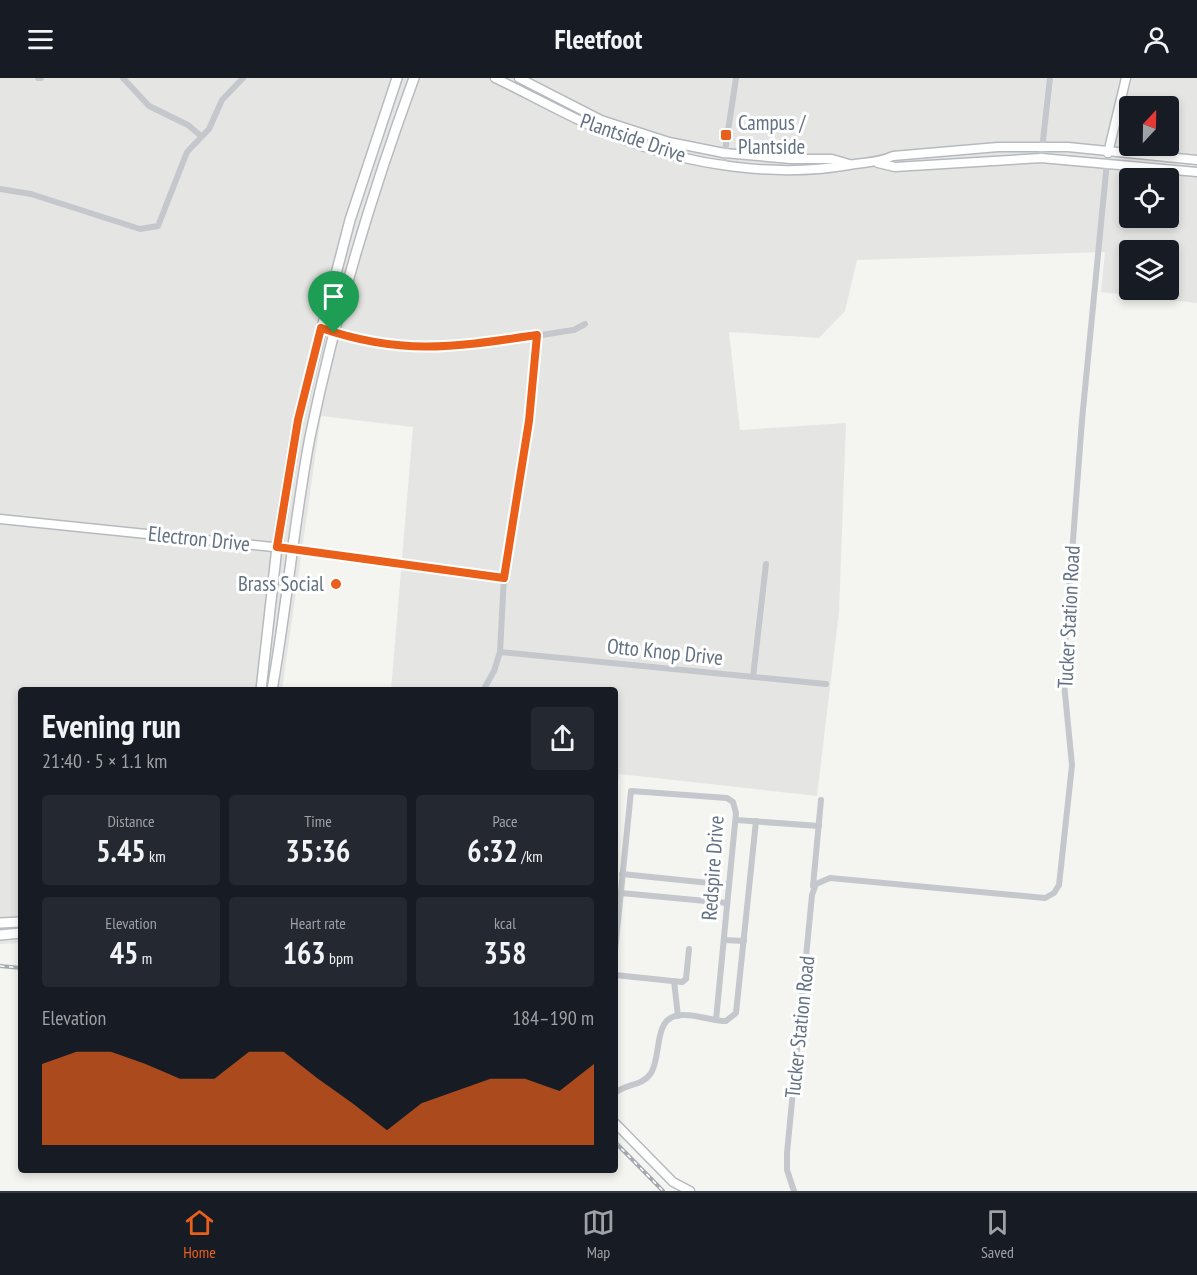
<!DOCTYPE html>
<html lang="en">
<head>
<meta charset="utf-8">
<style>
  body { margin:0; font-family:"PT Sans Narrow",sans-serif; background:#242831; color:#f1f3f6; height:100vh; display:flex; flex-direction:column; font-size:22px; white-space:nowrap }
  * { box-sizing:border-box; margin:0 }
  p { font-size:20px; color:#9ea1a6 }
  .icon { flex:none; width:33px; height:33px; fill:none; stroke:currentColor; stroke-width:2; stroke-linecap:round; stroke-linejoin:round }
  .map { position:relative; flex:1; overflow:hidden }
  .details { position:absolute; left:18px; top:609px; width:600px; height:486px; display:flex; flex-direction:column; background:#171b24; border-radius:6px; box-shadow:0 3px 9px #0003 }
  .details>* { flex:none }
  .needle { width:39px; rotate:22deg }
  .buttons { position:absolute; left:1119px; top:18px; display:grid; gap:12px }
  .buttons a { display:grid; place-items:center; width:60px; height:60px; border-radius:6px; background:#171b24; box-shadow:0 3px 9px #0003; font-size:30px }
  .pin { position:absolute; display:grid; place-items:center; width:51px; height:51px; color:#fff; margin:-62px -26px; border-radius:50% 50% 50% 0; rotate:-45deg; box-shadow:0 0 6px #0007 }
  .pin .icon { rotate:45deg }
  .round { display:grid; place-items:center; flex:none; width:63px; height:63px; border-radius:6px; background:#242831 }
  .overview { display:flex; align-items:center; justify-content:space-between; height:102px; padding:0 24px }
  h1 { font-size:33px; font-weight:800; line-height:45px }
  .metrics { display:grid; grid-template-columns:repeat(3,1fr); gap:9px; height:102px; padding:6px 24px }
  .metrics div { display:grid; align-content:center; border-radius:6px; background:#242831; text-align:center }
  .metrics b { font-size:30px; font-weight:800 }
  .metrics small { font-size:16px; font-weight:400 }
  .metrics p { font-size:16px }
  .chart { height:168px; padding:12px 24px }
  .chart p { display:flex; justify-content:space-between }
  .chart svg { width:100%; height:108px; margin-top:6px; fill:#ea601b; opacity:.7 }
  header { display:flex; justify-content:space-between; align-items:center; height:78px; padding:0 24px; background:#171b24; font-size:27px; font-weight:800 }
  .tab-bar { display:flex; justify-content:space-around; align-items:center; height:84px; border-top:2px solid #363941; background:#171b24; font-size:16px; color:#9ea1a6 }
  .tab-bar a { display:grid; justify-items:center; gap:3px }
  .tab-bar .selected { color:#ea601b }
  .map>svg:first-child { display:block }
</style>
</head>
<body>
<header><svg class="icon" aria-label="menu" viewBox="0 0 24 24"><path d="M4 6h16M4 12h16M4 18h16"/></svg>Fleetfoot<svg class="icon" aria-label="person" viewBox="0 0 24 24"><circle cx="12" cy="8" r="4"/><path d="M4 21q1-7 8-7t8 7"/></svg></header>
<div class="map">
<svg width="1197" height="1113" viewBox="0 0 1197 1113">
  <rect width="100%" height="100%" fill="#f4f5f0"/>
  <path fill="#e5e6e4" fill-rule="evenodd" d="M 0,0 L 1197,0 L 1197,225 L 1101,214 L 1105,174 L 857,182 L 845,233 L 819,260 L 729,254 L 740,352 L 846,345 L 839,534 L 817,718 L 619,696 L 615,727 L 615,612 L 391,612 L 413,349 L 321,338 L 282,612 L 21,612 L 21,865 L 0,866 ZM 1130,28 L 1168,28 L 1168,68 L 1130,68 ZM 1130,100 L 1168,100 L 1168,140 L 1130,140 ZM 1130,172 L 1168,172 L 1168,212 L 1130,212 Z"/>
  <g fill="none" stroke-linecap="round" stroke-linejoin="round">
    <g stroke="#b6babf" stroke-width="11">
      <g id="secondary">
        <path d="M 495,0 C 537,20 576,43 619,60 C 689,87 775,100 849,87 C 865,84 878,85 893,78 L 998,69 L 1068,69 L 1197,82"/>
        <path d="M 519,0 L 601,42 L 669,64 L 724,75 L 791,81 L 832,81 L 849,86"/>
        <path d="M 1108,75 L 1126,0"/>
        <path d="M 878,85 L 895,89 L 1041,80 L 1197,94"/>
        <path d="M 0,441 L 292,471"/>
        <path d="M 615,1045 L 673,1104 L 690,1113"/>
      </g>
    </g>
    <g stroke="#b7babe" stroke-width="12">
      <g id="primary">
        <path d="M 261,612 L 277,469 L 298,342 L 350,142 L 397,0"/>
        <path d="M 272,612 C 287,528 294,443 310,359 C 335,237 371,117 414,0"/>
        <path d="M 0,845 L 21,844"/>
        <path d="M 0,857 L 21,855"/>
      </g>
    </g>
    <g stroke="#c4c7cb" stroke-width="6">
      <path d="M 38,0 L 41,0"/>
      <path d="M 123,0 L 149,28 L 188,47 L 201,58"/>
      <path d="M 1041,80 L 1050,0"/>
      <path d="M 723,86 L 736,0"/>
      <path d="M 0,111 L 31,116 L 140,151 L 158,148 L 187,74 L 209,51 L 222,22 L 243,0"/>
      <path d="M 321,250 C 345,258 375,268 401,270 C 459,274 518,260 574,252 L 585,246"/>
      <path d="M 292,471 L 504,500"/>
      <path d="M 500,574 L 826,606"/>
      <path d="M 753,599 L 766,486"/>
      <path d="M 485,609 L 494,593 L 500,574 L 504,498 L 529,343 L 537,257"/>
      <path d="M 736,742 L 819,748"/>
      <path d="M 622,796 L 729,807"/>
      <path d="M 813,808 L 821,722"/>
      <path d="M 621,815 L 727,825"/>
      <path d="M 724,862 L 744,863"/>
      <path d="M 615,873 L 631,713 L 727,720 L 733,724 L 736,735 L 716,942"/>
      <path d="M 615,897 L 682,904 L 686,901 L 689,871"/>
      <path d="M 674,903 L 678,938"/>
      <path d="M 615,1015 C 625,1006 643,1008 651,995 C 663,976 651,935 685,937 C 699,937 712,943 726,943 L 736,935 L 756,743"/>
      <path d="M 794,1113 L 787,1092 L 787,1075 L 812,817 L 816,806 L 830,800 L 1045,820 L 1054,815 L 1059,807 L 1072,687 L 1063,595 L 1082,342 L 1107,84"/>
    </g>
    <use href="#secondary" stroke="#fff" stroke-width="8"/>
    <use href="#primary" stroke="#fff" stroke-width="9"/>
    <g stroke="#a4a9af" stroke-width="4">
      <g id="rail">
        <path d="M 0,888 L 21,890"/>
        <path d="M 615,1064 L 663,1113"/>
      </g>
    </g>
    <use href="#rail" stroke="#fff" stroke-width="1.5" stroke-dasharray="4.5" stroke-linecap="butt"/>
  </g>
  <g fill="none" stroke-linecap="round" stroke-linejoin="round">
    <g stroke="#fff" stroke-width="12">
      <path id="route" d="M 321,250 C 402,278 455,269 537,257 L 529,343 L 504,500 L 277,469 L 298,342 Z"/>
    </g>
    <use href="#route" stroke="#ea601b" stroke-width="8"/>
  </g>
  <g fill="#ea601b" stroke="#fff" stroke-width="2">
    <rect x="720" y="51" width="12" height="12" rx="3"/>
    <circle cx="336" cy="506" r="6"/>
  </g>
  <g text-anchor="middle" stroke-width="6" stroke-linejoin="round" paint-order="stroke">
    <g font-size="21" fill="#627183" stroke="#fff" text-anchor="start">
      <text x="738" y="52">Campus /<tspan x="738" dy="24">Plantside</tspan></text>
      <text x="324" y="513" text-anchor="end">Brass Social</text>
    </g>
    <g font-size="21" fill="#627183" stroke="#fff">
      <text transform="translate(633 60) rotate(19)" y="7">Plantside Drive</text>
      <text transform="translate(199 461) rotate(6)" y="7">Electron Drive</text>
      <text transform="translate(1069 539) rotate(-87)" y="7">Tucker Station Road</text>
      <text transform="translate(665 574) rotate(6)" y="7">Otto Knop Drive</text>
      <text transform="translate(713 790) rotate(-86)" y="7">Redspire Drive</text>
      <text transform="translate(800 949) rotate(-84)" y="7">Tucker Station Road</text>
    </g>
  </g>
</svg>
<div class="buttons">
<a><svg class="needle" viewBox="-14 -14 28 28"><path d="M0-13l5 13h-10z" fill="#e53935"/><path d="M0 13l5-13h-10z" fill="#9ea1a6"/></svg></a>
<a><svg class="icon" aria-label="locate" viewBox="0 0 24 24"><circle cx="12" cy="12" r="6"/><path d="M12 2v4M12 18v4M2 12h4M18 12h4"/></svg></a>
<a><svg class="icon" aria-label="layers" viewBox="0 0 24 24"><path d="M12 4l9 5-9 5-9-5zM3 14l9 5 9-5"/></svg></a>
</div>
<div class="pin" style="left:334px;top:255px;background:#1e9e55"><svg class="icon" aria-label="arrive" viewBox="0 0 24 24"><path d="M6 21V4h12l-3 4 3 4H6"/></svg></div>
<section class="details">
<div class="overview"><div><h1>Evening run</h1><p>21:40 · 5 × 1.1 km</p></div><a class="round"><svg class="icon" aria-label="share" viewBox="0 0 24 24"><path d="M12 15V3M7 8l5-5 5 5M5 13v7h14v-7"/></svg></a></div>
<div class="metrics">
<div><p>Distance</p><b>5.45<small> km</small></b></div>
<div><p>Time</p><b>35:36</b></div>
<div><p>Pace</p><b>6:32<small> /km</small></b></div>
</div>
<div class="metrics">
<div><p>Elevation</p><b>45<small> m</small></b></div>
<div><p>Heart rate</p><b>163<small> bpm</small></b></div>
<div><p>kcal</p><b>358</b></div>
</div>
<div class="chart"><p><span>Elevation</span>184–190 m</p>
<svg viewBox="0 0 160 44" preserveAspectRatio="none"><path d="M0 44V11L10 6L20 6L30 11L40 17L50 17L60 6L70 6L80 17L90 27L100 38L110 27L120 22L130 17L140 17L150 22L160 11V44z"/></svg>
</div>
</section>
</div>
<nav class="tab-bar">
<a class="selected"><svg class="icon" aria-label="home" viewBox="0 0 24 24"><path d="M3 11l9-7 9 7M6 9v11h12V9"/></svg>Home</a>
<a><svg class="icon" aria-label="map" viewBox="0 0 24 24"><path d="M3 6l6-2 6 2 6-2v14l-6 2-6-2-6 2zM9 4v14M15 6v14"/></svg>Map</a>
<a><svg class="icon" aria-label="saved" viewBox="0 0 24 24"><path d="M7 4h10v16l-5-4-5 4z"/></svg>Saved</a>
</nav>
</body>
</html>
